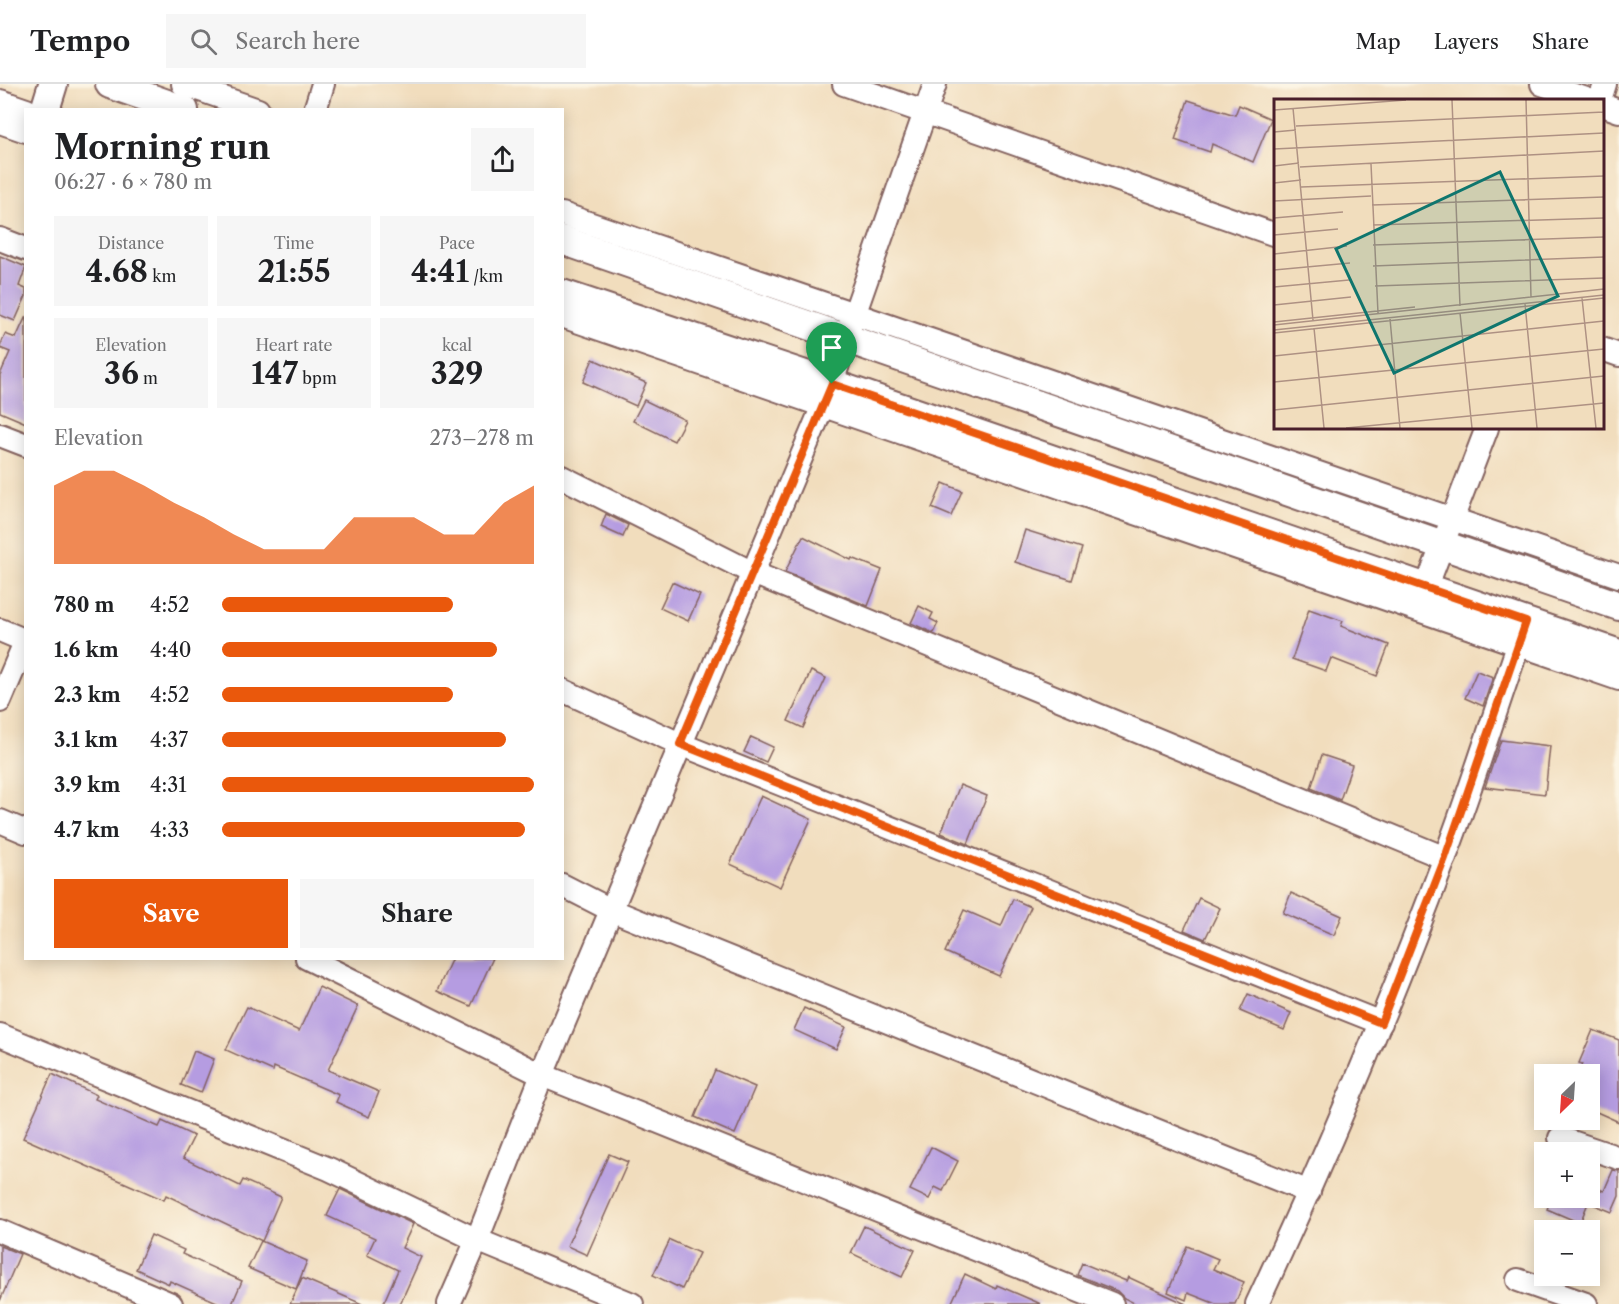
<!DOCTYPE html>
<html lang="en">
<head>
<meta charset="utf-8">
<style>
  body { margin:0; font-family:"Libre Caslon Text",serif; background:#f6f6f6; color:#202124; height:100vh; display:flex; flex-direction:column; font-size:22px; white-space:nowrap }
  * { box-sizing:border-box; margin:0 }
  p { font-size:20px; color:#757577 }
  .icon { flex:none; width:33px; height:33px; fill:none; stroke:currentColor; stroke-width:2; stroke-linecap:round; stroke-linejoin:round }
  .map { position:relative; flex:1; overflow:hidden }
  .panel { position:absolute; left:24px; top:24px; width:540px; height:852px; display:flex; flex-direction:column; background:#fff; border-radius:0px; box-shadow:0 3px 15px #0003 }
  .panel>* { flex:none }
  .needle { width:39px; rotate:205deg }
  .buttons { position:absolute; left:1534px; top:980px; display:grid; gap:12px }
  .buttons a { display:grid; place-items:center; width:66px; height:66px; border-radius:0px; background:#fff; box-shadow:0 3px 15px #0003; font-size:30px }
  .pin { position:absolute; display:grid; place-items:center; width:51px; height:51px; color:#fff; margin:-62px -26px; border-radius:50% 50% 50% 0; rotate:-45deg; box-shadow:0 0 6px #0007 }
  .pin .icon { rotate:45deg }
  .round { display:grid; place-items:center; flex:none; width:63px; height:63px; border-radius:0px; background:#f6f6f6 }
  .head { display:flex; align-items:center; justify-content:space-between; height:102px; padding:0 30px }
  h1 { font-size:33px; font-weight:700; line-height:45px }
  .metrics { display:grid; grid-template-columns:repeat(3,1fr); gap:9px; height:102px; padding:6px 30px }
  .metrics div { display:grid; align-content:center; border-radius:0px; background:#f6f6f6; text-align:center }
  .metrics b { font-size:30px; font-weight:700 }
  .metrics small { font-size:16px; font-weight:400 }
  .metrics p { font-size:16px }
  .chart { height:168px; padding:12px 30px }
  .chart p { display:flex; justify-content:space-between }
  .chart svg { width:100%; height:108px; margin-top:6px; fill:#ea580c; opacity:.7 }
  .button { display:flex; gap:12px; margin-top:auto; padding:12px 30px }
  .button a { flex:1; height:69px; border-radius:0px; background:#ea580c; color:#fff; font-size:24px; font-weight:700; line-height:69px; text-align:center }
  .button a+a { background:#f6f6f6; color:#202124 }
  ul { padding:0 30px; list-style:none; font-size:20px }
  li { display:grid; grid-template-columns:96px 72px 1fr; align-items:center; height:45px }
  li i { height:15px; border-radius:8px; background:#ea580c }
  header { display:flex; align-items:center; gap:36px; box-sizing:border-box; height:84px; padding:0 30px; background:#fff; border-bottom:2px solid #e0e0e0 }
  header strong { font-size:28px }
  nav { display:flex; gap:33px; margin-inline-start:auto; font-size:21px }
  .search { width:420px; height:54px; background:#f6f6f6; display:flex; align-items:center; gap:15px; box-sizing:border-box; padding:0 21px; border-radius:0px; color:#757577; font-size:22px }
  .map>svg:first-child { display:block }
</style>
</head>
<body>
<header>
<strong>Tempo</strong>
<div class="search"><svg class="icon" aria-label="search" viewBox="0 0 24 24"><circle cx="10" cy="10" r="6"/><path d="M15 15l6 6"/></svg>Search here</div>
<nav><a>Map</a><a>Layers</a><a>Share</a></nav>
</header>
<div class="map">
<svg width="1619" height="1220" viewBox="0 0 1619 1220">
  <rect width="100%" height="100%" fill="#fcf5e5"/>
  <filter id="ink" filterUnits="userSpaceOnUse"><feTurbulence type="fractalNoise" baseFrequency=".0167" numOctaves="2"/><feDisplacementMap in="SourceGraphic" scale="12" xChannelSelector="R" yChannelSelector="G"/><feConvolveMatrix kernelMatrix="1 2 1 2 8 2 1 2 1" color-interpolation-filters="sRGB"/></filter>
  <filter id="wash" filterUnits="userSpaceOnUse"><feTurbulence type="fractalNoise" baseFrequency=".008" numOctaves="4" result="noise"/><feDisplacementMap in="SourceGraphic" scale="24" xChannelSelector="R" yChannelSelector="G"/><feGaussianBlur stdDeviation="1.35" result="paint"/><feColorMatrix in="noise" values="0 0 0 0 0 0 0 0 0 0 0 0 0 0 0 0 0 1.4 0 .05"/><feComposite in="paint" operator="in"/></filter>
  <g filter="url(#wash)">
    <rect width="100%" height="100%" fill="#f1ddbd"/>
    <g id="blocks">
      <g fill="#b59ce1">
        <path d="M 1188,16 L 1235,31 L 1239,21 L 1271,35 L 1253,78 L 1212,60 L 1210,68 L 1175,56 Z"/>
        <path d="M 0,172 L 26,183 L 19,202 L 26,205 L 26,212 L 15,237 L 0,231 Z"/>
        <path d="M 26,232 L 26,339 L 0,328 L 0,291 L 10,268 L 0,264 L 0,263 L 5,250 L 16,254 Z"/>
        <path d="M 593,275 L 646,299 L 636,322 L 583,298 Z"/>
        <path d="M 644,316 L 685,336 L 674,357 L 633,337 Z"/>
        <path d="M 943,399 L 962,407 L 951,432 L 932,424 Z"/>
        <path d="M 606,430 L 628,441 L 623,453 L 601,443 Z"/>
        <path d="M 1025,446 L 1082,464 L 1072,496 L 1015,478 Z"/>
        <path d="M 803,452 L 851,476 L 852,474 L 882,486 L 868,522 L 785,488 Z"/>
        <path d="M 672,498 L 700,511 L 688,537 L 660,524 Z"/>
        <path d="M 919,522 L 933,529 L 930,535 L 938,539 L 933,549 L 911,539 Z"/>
        <path d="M 1309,525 L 1343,537 L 1341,542 L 1389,561 L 1377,592 L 1331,574 L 1326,587 L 1292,575 Z"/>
        <path d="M 811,587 L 826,594 L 803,644 L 788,637 Z"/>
        <path d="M 1477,587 L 1493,593 L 1483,622 L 1465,614 Z"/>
        <path d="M 751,653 L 773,663 L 766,678 L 744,668 Z"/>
        <path d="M 1501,656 L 1550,662 L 1545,710 L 1485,703 Z"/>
        <path d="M 1322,671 L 1352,681 L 1340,716 L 1311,704 Z"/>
        <path d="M 960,701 L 987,712 L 968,760 L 941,749 Z"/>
        <path d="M 761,712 L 811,735 L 780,803 L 730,780 Z"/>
        <path d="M 1291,809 L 1342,832 L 1334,851 L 1283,829 Z"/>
        <path d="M 1199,814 L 1220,824 L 1205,855 L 1184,846 Z"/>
        <path d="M 1013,815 L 1031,823 L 999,892 L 945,868 L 964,826 L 1001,842 Z"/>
        <path d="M 452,874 L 493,874 L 471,922 L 437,907 Z"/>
        <path d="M 319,903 L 358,922 L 328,986 L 379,1008 L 369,1033 L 336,1018 L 339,1011 L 274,983 L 273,987 L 226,966 L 247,923 L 299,947 Z"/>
        <path d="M 1248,910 L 1291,929 L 1284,946 L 1240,927 Z"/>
        <path d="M 804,924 L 846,943 L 836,965 L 794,946 Z"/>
        <path d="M 1593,946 L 1619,956 L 1619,1038 L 1590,1025 L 1590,990 L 1578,990 L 1582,980 L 1579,979 Z"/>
        <path d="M 194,967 L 214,975 L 201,1009 L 181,1001 Z"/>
        <path d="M 715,986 L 755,1003 L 735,1050 L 695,1033 Z"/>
        <path d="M 52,990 L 97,1011 L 95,1015 L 159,1043 L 162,1037 L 194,1052 L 183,1074 L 240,1102 L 243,1096 L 281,1113 L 262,1157 L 166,1111 L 164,1116 L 23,1054 Z"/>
        <path d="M 931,1063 L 958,1077 L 943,1107 L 935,1103 L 929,1115 L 910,1106 Z"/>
        <path d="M 609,1070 L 628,1078 L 587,1171 L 567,1162 Z"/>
        <path d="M 1613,1086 L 1619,1087 L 1619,1112 L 1612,1128 L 1590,1119 L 1590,1114 L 1580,1139 L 1547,1125 L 1552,1113 L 1590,1113 L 1590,1102 L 1604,1107 Z"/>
        <path d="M 340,1105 L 413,1140 L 402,1164 L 421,1173 L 400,1220 L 383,1220 L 398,1186 L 367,1171 L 375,1154 L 327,1132 Z"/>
        <path d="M 864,1142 L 915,1166 L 902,1193 L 851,1169 Z"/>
        <path d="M 151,1151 L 184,1166 L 182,1170 L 242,1197 L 232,1220 L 221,1220 L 170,1197 L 169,1200 L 136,1185 Z"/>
        <path d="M 670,1156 L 699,1169 L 682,1205 L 653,1191 Z"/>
        <path d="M 261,1157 L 307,1177 L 296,1205 L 248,1184 Z"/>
        <path d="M 0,1162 L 20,1170 L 0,1217 Z"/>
        <path d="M 1187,1162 L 1218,1175 L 1213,1185 L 1244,1198 L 1235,1220 L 1216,1220 L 1188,1209 L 1186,1216 L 1168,1208 Z"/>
        <path d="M 1082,1179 L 1126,1197 L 1128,1193 L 1186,1220 L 1136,1220 L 1124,1214 L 1117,1207 L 1077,1191 Z"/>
        <path d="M 965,1190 L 996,1205 L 997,1201 L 1041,1220 L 951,1220 Z"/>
        <path d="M 302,1194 L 362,1220 L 290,1220 Z"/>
      </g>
    </g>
  </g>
  <g filter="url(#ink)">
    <use href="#blocks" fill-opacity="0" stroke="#84625e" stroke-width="1.5"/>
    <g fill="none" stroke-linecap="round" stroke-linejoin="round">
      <g stroke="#84625e" stroke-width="26">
        <g id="minor">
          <path d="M 183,0 L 258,26"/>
          <path d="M 844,0 L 1276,151"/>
          <path d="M 1542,0 L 1589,16"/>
          <path d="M 1600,16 L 1605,0"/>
          <path d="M 1602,21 L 1619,27"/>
          <path d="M 315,26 L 323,0"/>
          <path d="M 0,38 L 26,47"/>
          <path d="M 562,130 L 1619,492"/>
          <path d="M 0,155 L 26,165"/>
          <path d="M 562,232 L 1619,595"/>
          <path d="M 1602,265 L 1619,271"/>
          <path d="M 0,351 L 26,361"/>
          <path d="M 562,393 L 753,489 L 1445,774"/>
          <path d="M 1426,504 L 1487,344"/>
          <path d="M 0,546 L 26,557"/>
          <path d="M 562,606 L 680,660 L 1381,939"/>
          <path d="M 0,617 L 26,556"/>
          <path d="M 0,737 L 26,748"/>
          <path d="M 562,801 L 611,826 L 1309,1108"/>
          <path d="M 307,874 L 542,991 L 1112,1220"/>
          <path d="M 0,951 L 329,1085 L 477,1156 L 632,1220"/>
          <path d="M 1560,1054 L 1619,1074"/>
          <path d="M 0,1147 L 171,1220"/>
          <path d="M 1518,1196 L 1586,1220"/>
          <path d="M 449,1220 L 477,1156 L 542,991 L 832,300 L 846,254 L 935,0"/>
          <path d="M 1257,1220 C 1325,1074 1388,926 1444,776 C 1473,701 1496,623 1523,548"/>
        </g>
      </g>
      <g stroke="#84625e" stroke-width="32">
        <g id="major">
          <path d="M 110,0 L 184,26"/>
          <path d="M 0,20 L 26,29"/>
          <path d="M 45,26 L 53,0"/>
          <path d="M 562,156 L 1619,522"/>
          <path d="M 562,210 L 832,300 L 1619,570"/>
        </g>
      </g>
      <use href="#minor" stroke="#fff" stroke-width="22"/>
      <use href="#major" stroke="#fff" stroke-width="28"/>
    </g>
  </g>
  <g fill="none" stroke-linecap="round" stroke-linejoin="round" filter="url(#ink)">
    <g stroke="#fff" stroke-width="12">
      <path id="route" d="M 832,300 L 1526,538 L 1445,774 L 1381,939 L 680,660 Z"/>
    </g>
    <use href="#route" stroke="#ea580c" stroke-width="8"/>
  </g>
  <g transform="translate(1274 15)">
    <rect width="330" height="330" fill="#f1ddbd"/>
    <path fill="none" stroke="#ae9183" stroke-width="1.5" d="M 178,1 L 186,207M 252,1 L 257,198M 329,1 L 330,27M 19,9 L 39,221M 0,11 L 132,1M 22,27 L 330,13M 0,33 L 22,31M 0,50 L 330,34M 97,65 L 104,214M 0,67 L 25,64M 26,68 L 330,52M 0,84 L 27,81M 27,88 L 330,77M 0,102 L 97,97M 98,106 L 330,98M 0,119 L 69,113M 99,126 L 330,119M 0,136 L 64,130M 99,146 L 330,138M 0,155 L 73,147M 99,167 L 330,158M 0,171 L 76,164M 101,187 L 330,179M 0,188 L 75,181M 308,199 L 322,329M 251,205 L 263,329M 0,206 L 77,198M 186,214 L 198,329M 116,220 L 126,329M 0,223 L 141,208M 0,226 L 330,190M 40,229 L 50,329M 0,231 L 330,196M 0,234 L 330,199M 0,257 L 330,222M 0,283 L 330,250M 0,311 L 330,277M 72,329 L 330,304"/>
    <path fill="#0f766e" fill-opacity="0.15" stroke="#0f766e" stroke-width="3" d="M 226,73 L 284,197 L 120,274 L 62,150 Z"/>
    <rect width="330" height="330" fill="none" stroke="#4a1f2b" stroke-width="3"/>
  </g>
</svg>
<div class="buttons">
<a><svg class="needle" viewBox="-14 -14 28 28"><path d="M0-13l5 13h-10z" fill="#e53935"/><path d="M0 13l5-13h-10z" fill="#757577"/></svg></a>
<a>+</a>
<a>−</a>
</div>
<div class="pin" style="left:832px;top:300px;background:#1e9e55"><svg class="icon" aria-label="arrive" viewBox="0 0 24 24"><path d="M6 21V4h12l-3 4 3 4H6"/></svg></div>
<section class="panel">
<div class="head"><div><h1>Morning run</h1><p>06:27 · 6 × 780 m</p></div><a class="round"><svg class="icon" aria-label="share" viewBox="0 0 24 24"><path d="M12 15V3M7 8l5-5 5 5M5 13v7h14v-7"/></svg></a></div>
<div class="metrics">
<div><p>Distance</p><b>4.68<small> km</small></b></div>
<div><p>Time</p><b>21:55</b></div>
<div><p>Pace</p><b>4:41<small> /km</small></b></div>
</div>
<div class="metrics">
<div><p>Elevation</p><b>36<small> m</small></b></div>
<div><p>Heart rate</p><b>147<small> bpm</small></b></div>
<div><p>kcal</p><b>329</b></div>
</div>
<div class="chart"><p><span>Elevation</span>273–278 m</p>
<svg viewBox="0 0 160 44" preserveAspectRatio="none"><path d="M0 44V12L10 6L20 6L30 12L40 19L50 25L60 32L70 38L80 38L90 38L100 25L110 25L120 25L130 32L140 32L150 19L160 12V44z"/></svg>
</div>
<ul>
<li><b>780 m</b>4:52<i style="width:74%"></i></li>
<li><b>1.6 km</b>4:40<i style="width:88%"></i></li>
<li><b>2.3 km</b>4:52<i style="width:74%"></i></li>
<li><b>3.1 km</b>4:37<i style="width:91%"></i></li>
<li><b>3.9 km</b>4:31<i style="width:100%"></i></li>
<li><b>4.7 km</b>4:33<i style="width:97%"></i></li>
</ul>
<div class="button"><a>Save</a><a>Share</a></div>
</section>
</div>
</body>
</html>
